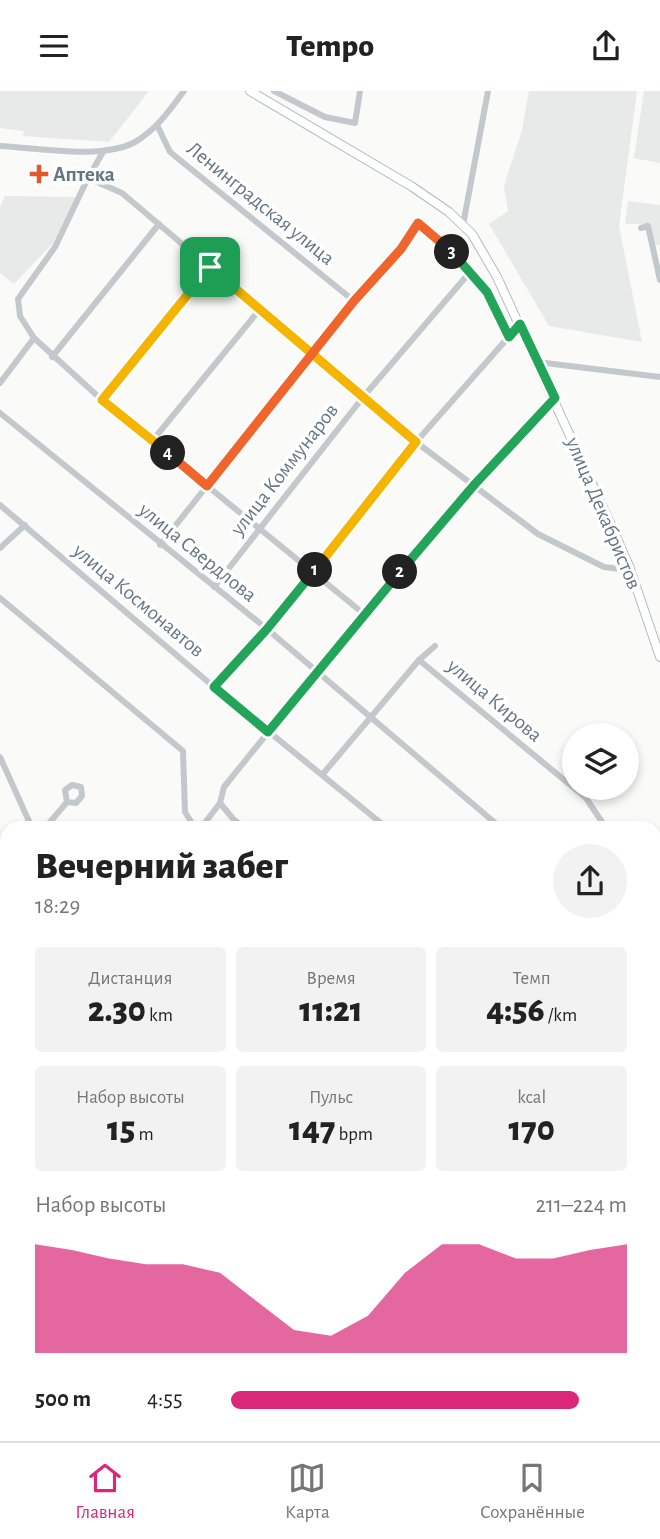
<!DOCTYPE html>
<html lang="ru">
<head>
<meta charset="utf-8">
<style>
  body { margin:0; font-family:"Alegreya Sans",sans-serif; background:#f2f2f2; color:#222; height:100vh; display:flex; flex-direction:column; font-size:26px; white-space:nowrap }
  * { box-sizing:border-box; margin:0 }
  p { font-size:23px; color:#767676 }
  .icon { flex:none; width:38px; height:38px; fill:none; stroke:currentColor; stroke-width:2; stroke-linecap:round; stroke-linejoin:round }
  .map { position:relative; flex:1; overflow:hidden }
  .side { position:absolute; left:0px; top:730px; width:662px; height:621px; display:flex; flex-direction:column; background:#fff; border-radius:21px 21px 0 0; box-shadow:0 4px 10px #0003 }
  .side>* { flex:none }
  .controls { position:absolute; left:562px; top:632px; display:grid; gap:14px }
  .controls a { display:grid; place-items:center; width:77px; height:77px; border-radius:50%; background:#fff; box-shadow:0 4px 10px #0003; font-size:35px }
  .pin { position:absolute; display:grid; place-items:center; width:60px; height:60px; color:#fff; margin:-30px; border-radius:14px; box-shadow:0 4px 10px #0006 }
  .km { position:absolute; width:35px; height:35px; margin:-18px; border-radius:50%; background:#222; color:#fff; font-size:19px; line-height:35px; text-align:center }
  .round { display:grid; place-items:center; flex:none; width:74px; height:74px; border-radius:37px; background:#f2f2f2 }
  .summary { display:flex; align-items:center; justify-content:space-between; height:119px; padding:0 35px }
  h1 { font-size:38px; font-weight:800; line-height:52px }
  .figures { display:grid; grid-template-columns:repeat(3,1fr); gap:10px; height:119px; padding:7px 35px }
  .figures div { display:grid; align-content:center; border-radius:7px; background:#f2f2f2; text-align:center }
  .figures b { font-size:35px; font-weight:800 }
  .figures small { font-size:19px; font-weight:400 }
  .figures p { font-size:19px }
  .chart { height:196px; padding:14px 35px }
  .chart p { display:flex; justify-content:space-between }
  .chart svg { width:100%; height:126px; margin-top:7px; fill:#db2777; opacity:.7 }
  ul { padding:0 35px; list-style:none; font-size:23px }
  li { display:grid; grid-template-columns:112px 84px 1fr; align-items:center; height:52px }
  li i { height:18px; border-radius:9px; background:#db2777 }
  header { display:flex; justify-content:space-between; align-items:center; height:91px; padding:0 35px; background:#fff; font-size:32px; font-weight:800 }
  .tab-bar { display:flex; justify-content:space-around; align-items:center; height:98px; border-top:2px solid #e0e0e0; background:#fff; font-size:19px; color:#767676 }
  .tab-bar a { display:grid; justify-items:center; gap:4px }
  .tab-bar .active { color:#db2777 }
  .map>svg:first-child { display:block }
</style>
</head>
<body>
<header><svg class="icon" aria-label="menu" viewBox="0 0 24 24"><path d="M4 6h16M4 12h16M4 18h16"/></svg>Tempo<svg class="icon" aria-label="share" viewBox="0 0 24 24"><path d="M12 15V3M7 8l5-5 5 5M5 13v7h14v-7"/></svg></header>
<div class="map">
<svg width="660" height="1350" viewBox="0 0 660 1350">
  <rect width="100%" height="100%" fill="#fafaf8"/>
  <g fill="#e8e9e9">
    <path d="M 0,0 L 149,0 L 109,51 L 23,45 L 24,40 L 0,37 Z"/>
    <path d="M 529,0 L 637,0 L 619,135 L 642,251 L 549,235 L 489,133 L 508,120 L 504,95 L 522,39 Z"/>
    <path d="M 644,0 L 660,0 L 660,72 L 634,67 Z"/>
    <path d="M 5,105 L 76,106 L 54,151 L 14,193 L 0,182 L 0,116 Z"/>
    <path d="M 628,110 L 660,114 L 660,154 L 652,154 L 651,133 L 625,133 Z"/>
  </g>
  <g fill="#dadfd7">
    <path d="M 0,1210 L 7,1228 L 7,1316 L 0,1304 Z"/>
    <path d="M 23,1344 L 67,1344 L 70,1350 L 27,1350 Z"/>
  </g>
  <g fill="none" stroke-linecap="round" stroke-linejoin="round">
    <g stroke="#b5babe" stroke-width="10">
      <path id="major" d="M 250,0 L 411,95 L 449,121 L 472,143 L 497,186 L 611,434 L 629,475 L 660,566"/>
    </g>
    <g stroke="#c3c8cc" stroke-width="6">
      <path d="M 274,0 L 325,26 L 355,32 L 360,0"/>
      <path d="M 157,34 L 170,61 L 354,210"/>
      <path d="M 0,55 C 38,57 102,69 135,51 C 156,39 170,19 184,0"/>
      <path d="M 88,87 L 122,102 L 416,351 L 538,443 L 604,476 L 620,478 L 629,475"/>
      <path d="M 463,134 L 488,0"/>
      <path d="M 641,137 L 648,135 L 660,189"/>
      <path d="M 34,247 L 102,309 L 364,523"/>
      <path d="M 52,266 L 159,133"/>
      <path d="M 537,271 L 660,286"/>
      <path d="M 0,292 L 34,247 L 20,225 L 18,208 L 55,156 L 88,87 L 103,61"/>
      <path d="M 102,309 L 210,176"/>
      <path d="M 0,322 L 267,538 L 501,737"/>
      <path d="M 153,349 L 260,218"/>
      <path d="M 0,414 L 214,596 L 387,737"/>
      <path d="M 160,454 L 354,210 L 401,158 L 418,132 L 450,158 L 470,181"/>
      <path d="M 0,457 L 25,434"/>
      <path d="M 214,496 L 364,305 L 470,181 L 487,201 L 509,246"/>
      <path d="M 0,507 L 183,660 L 185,721 L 195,737"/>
      <path d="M 419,569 L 586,707 L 606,737"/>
      <path d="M 214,596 L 267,538 L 416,351 L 520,233"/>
      <path d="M 0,666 L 32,737"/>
      <path d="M 322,684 L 419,569 L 435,555"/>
      <path d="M 220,712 L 234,729 L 245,737"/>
      <path d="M 45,737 L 67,711 L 65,699 L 72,694 L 81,696 L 82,705 L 76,712 L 67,711"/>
      <path d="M 201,737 L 220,712 L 224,696 C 331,563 439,432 555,307"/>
      <path d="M 0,783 L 7,780"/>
      <path d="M 654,803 L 660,810"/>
      <path d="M 654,817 L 660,815"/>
      <path d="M 0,882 L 7,878"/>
      <path d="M 0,894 L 7,906"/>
      <path d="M 654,922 L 660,928"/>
      <path d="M 654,1008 L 660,1005"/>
      <path d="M 0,1011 L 7,1013"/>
      <path d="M 654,1109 L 660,1116"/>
      <path d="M 654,1168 L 660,1163"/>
    </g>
    <use href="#major" stroke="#fff" stroke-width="8"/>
  </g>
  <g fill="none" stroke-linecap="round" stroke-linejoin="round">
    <g stroke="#fff" stroke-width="14">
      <path id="split-1" d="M 210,176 L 416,351 L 315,479"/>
    </g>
    <g stroke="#fff" stroke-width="14">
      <path id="split-2" d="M 315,479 L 267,538 L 214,596 L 268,641 L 400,481"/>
    </g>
    <g stroke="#fff" stroke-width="14">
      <path id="split-3" d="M 400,481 L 475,393 L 555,307 L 520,233 L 509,246 L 487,201 L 452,161"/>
    </g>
    <g stroke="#fff" stroke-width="14">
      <path id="split-4" d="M 168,362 L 207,395 L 354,210 L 401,158 L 418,132 L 452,161"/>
    </g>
    <g stroke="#fff" stroke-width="14">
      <path id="split-5" d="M 168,362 L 102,309 L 210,176"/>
    </g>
    <use href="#split-1" stroke="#f5b400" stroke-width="9"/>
    <use href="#split-2" stroke="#22a559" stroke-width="9"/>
    <use href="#split-3" stroke="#22a559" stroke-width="9"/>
    <use href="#split-4" stroke="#f0652b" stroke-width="9"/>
    <use href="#split-5" stroke="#f5b400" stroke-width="9"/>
  </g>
  <path fill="#e4572e" stroke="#fff" stroke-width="2.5" d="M35.5 72.5h7v7h7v7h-7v7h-7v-7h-7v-7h7z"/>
  <g text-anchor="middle" stroke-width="7" stroke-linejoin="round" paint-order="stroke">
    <g font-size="21" font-weight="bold" fill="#657683" stroke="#fff" text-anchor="start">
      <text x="53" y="90">Аптека</text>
    </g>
    <g font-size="21" fill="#657683" stroke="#fff">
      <text transform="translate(261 112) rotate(39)" y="7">Ленинградская улица</text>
      <text transform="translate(284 378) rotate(-52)" y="7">улица Коммунаров</text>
      <text transform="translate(604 422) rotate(67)" y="7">улица Декабристов</text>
      <text transform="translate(198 461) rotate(39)" y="7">улица Свердлова</text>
      <text transform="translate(139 509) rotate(40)" y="7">улица Космонавтов</text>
      <text transform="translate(495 609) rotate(40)" y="7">улица Кирова</text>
    </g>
  </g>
</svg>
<div class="controls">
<a><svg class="icon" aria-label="layers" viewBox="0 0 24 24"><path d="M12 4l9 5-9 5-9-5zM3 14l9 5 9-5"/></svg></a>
</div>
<div class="pin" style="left:210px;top:176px;background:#1e9e55"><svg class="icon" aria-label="arrive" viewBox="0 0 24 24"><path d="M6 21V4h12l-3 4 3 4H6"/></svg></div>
<b class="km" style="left:315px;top:479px">1</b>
<b class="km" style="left:400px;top:481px">2</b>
<b class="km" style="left:452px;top:161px">3</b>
<b class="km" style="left:168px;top:362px">4</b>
<section class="side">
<div class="summary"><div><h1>Вечерний забег</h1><p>18:29</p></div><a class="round"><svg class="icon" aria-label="share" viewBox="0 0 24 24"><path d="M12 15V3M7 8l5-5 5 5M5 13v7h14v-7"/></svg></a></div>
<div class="figures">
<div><p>Дистанция</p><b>2.30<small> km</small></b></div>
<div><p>Время</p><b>11:21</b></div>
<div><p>Темп</p><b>4:56<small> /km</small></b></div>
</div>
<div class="figures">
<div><p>Набор высоты</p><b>15<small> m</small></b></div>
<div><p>Пульс</p><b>147<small> bpm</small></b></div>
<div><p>kcal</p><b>170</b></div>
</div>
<div class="chart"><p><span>Набор высоты</span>211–224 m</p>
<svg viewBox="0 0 160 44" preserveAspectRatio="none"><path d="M0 44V6L10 8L20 11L30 13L40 13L50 16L60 26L70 36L80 38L90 31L100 16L110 6L120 6L130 11L140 11L150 8L160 6V44z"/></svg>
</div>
<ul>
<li><b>500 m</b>4:55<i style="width:88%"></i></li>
</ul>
</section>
</div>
<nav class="tab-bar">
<a class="active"><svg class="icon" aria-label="home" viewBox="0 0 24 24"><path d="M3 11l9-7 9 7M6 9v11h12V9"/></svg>Главная</a>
<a><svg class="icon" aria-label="map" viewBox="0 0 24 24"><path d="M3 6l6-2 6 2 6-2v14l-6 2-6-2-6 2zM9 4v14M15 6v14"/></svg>Карта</a>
<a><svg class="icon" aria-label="saved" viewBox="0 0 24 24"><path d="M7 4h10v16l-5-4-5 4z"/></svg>Сохранённые</a>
</nav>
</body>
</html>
